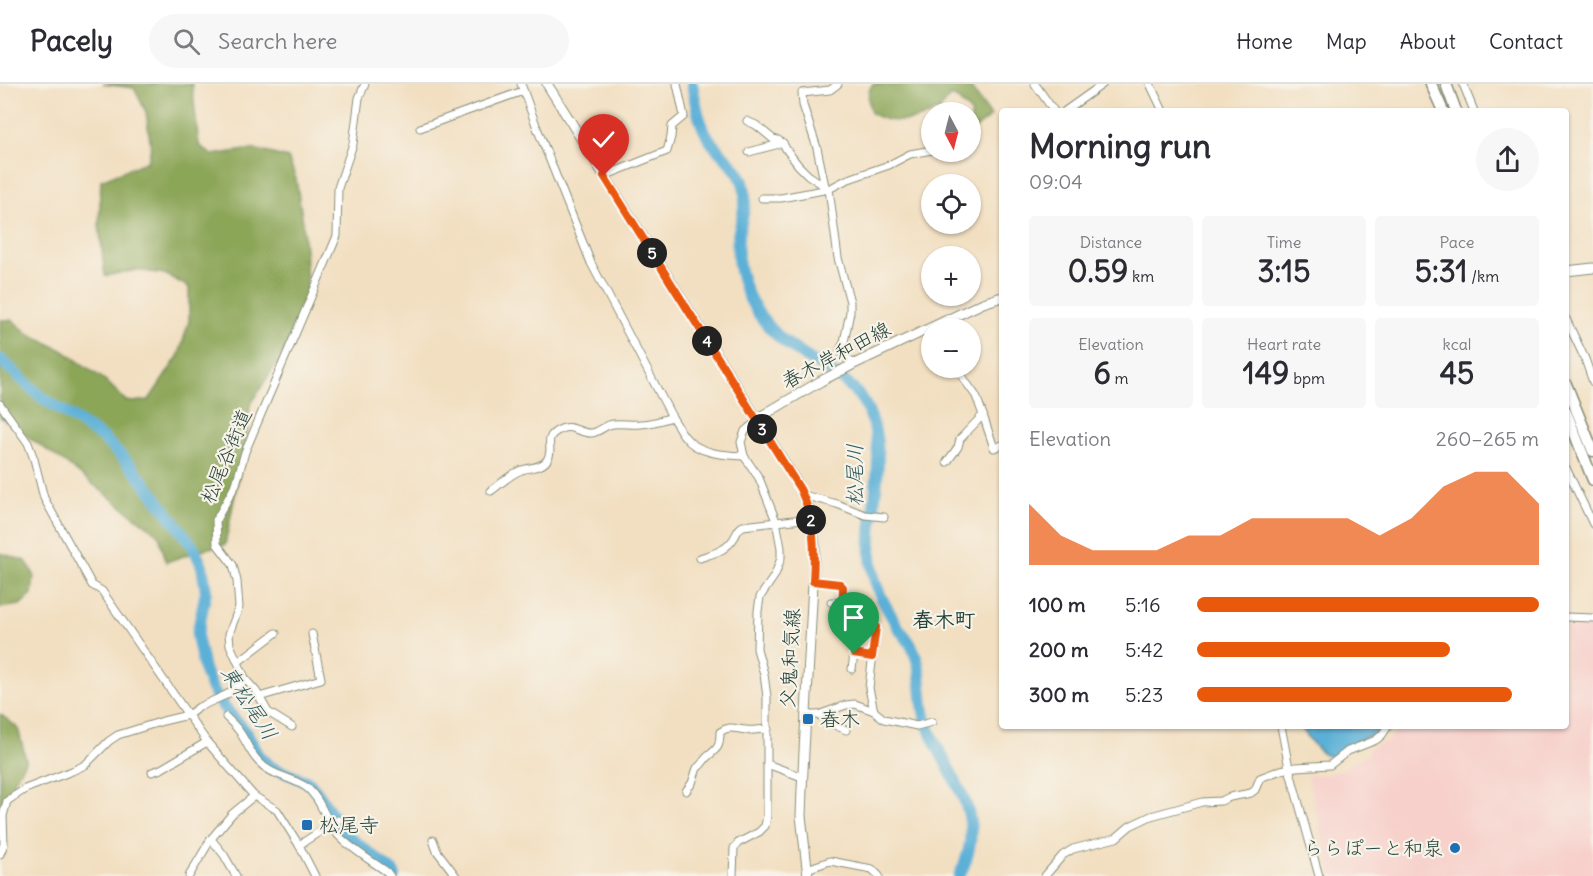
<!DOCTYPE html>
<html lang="en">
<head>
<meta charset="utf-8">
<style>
  body { margin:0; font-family:Delius,"Klee One",sans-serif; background:#f7f7f7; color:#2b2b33; height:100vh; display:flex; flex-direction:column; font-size:22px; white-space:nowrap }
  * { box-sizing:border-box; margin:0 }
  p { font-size:20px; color:#7c7c81 }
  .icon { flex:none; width:33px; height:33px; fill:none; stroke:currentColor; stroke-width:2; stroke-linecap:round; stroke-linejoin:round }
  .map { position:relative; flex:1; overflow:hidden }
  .details { position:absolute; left:999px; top:24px; width:570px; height:621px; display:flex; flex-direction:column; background:#fff; border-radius:6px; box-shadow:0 2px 4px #0004 }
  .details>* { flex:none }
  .needle { width:39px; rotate:173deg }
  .controls { position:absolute; left:921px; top:18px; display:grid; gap:12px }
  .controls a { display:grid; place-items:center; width:60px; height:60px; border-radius:50%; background:#fff; box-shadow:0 2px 4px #0004; font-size:30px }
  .pin { position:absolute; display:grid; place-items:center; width:51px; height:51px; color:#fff; margin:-62px -26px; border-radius:50% 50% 50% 0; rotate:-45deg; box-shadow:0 0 6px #0007 }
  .pin .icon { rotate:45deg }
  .km { position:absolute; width:30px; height:30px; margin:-15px; border-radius:50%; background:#222; color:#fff; font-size:16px; line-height:30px; text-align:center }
  .round { display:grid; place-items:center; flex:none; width:63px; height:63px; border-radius:32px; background:#f7f7f7 }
  .summary { display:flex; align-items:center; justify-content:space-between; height:102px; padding:0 30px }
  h1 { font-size:33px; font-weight:700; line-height:45px }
  .figures { display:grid; grid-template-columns:repeat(3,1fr); gap:9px; height:102px; padding:6px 30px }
  .figures div { display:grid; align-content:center; border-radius:6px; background:#f7f7f7; text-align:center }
  .figures b { font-size:30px; font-weight:700 }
  .figures small { font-size:16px; font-weight:400 }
  .figures p { font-size:16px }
  .chart { height:168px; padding:12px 30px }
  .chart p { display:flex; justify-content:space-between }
  .chart svg { width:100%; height:108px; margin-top:6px; fill:#ea580c; opacity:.7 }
  ul { padding:0 30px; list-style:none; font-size:20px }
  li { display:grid; grid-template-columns:96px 72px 1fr; align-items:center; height:45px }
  li i { height:15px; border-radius:8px; background:#ea580c }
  header { display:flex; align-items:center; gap:36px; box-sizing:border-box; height:84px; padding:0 30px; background:#fff; border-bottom:2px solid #e1e1e2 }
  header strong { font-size:28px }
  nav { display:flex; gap:33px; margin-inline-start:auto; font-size:21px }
  .search { width:420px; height:54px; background:#f7f7f7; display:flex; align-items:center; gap:15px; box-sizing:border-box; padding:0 21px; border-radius:33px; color:#7c7c81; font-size:22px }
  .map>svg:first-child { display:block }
</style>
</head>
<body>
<header>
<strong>Pacely</strong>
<div class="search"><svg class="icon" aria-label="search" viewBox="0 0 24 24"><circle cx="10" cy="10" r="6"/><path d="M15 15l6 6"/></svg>Search here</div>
<nav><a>Home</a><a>Map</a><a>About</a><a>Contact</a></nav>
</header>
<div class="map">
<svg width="1593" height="792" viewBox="0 0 1593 792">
  <rect width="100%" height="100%" fill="#f7f3e8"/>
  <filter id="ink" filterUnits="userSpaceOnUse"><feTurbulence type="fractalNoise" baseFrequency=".0167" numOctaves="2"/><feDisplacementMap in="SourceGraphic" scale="12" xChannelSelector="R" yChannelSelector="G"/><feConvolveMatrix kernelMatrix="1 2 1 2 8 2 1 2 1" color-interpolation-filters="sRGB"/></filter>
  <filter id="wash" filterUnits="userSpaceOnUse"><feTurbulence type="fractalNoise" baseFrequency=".008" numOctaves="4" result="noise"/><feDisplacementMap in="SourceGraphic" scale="24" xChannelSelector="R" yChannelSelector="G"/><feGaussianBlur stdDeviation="1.35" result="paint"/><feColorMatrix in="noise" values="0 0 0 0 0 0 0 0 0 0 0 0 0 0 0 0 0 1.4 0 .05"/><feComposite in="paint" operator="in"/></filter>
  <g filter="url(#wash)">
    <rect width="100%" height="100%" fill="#f2dfc1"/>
    <path fill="#f7d0cb" d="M 1593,538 L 1593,792 L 1333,792 L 1307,691 L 1325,691 L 1347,683 L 1354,677 L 1369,670 L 1368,665 L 1379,659 L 1388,657 L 1399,642 L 1566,642 L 1566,540 Z"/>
    <g fill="#8ca658" stroke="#567246" stroke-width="1.5">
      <path d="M 103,0 L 192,0 L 199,61 L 212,71 L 253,65 L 288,74 L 296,95 L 303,139 L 308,213 L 288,261 L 250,321 L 247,350 L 225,461 L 204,465 L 166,478 L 159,451 L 64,378 L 0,333 L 0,236 L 12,236 L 29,250 L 62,266 L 105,296 L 126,317 L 133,318 L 149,316 L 179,271 L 189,237 L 189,203 L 165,190 L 136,186 L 105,192 L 99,141 L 101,96 L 148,77 L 151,64 L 146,28 L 134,4 Z"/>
      <path d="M 873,0 L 968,0 L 991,32 L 971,48 L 971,32 L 972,30 L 956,14 L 950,12 L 939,27 L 932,28 L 931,30 C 913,38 889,41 871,29 C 868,19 866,8 873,0 Z"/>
      <path d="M 0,469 L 26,477 L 34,491 L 32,510 L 20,521 L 0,524 Z"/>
      <path d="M 0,630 L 18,644 L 26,676 L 0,722 Z"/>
    </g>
    <path fill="#5bb0d7" stroke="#3d7686" stroke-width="1.5" d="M 1300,642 L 1379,642 L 1376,649 C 1368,654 1358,656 1350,661 C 1345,664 1340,670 1334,672 C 1321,676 1307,651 1300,642 Z"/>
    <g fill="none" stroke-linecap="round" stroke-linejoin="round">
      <g stroke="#5bb0d7" stroke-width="12">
        <path d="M 692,0 C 696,21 699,42 712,59 C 722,72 738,83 743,98 C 749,116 741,135 738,152 C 735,180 744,211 761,233 C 771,247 784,258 797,267 C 821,283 854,297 867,324 C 896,383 856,444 877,503 C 882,517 890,530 898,543 C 903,551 909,555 913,565 C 924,589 919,613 926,636 C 945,694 993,727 959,792"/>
        <path d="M 0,275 L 40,312 L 104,355 L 131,382 L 158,416 L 194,464 L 202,482 L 206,507 L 197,552 L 204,585 L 211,603 L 223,622 L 245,647 L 260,673 L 271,683 L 308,698 L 316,706 L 344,749 L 393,788 L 395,792"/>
      </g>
    </g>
  </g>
  <g filter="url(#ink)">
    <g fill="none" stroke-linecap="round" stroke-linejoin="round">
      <g stroke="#888e7a" stroke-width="9">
        <g id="minor">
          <path d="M 521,0 L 537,44 L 591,179 L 672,333 C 676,339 680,347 685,353 C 698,370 725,371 744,372"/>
          <path d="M 1035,0 L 1054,27"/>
          <path d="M 1150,0 L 1163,27"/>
          <path d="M 1463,0 L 1474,27"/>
          <path d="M 1065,27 L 1103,0"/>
          <path d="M 747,37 L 756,41 L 773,55 L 778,56 L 783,59 L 786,65 L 798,81 L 808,91 L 829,105 L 838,174 L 850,218 L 850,228 L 844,258 L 840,266 L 844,272 L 854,280"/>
          <path d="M 420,44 L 523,7"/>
          <path d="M 749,68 L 783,59"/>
          <path d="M 604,92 L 667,67 L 671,53 L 672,42 L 684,32 L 677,0"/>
          <path d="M 825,102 L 817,64 L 803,21 L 802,9 L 830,6 L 838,0"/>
          <path d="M 762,114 L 781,114 L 829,105 L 846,96 L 889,81 L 910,70 L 932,66"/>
          <path d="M 1566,235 L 1585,275 L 1593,298"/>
          <path d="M 0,320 L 28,359 L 34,375 L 44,414 L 92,501 L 102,507 L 188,631 L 163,637 L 118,651 L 109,657 L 85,681 L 72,687 L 25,705 L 7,717 L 3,732 L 4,760 L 0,770"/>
          <path d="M 983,331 L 994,364 L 1002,361"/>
          <path d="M 947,378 L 958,363 L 960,355 L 983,331 L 976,312 L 956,284"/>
          <path d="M 1566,384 L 1593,440"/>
          <path d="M 491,407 C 501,400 511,389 522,386 C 530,383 542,384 547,376 C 556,364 540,354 561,345 C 573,340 580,350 592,349 C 599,348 605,341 613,340 C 622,339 632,341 641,340 C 652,340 662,336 672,333"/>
          <path d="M 803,411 L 837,420 L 865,431 L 884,433"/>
          <path d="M 700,474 C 714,469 726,467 734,454 C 738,448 737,445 743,442 L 811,434"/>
          <path d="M 813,497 L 840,500 L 844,503 L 842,529 L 845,534 L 870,537 L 876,543 L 869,604 L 874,627"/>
          <path d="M 831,518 L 843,519"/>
          <path d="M 1566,533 L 1593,534"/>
          <path d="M 854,570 L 872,573"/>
          <path d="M 238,578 L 276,549"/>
          <path d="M 852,585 L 856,556"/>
          <path d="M 246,596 L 256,607 L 268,628 L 292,643"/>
          <path d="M 259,613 L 321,595 L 312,550"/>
          <path d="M 805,631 L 818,631 L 846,621 L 855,620 L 874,627 L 884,635 L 917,642 L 932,638"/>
          <path d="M 818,631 L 824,633 L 830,639 L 846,646"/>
          <path d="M 226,633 C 231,638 237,643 241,650 C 247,659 250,669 258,677 C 271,692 290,692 306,703 C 322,715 325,738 339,752 C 350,764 373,778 387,788 L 390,792"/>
          <path d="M 1281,642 L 1289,684 L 1319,792"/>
          <path d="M 767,680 L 802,693"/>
          <path d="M 152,688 L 161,685 L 207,658"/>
          <path d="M 686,707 L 692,699 L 697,684 C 702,681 703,677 707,673 C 718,664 720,663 720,648 C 730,641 735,645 746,646 C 753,647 761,645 768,645"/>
          <path d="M 433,756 L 437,767 L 456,792"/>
          <path d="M 299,761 L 338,736"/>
          <path d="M 807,785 L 830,777 L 872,785 L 879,792"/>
          <path d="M 189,792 L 211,755"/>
          <path d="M 236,792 L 224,771 L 211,755 L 232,730 L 254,712"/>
          <path d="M 315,792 L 299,761 L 277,726 L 254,712 L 207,658 L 188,631 L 199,623 L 226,611 L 246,596 L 230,561 L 229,550 L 239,523 L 237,497 L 233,481 L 217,460 L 216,436 L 236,400 L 245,368 L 337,152 L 338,104 L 353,60 L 359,14 L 365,0"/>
          <path d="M 733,792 L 734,764 L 738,759 L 759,748 L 765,742 L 767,732 L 767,613 L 764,590 L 757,565 L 758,527 L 760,513 L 775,491 L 781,474 L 781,464 L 776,437 L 759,394 L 744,372 L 741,358 L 745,347 L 757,337"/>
          <path d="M 1045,792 L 1063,771 L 1073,765 L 1116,754 L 1130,742 L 1151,732 L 1202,718 L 1221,717 L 1230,713 L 1251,709 L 1255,706 L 1260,694 L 1281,686 L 1296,683 L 1330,681 L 1348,667 L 1376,656 L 1382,651 L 1388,642"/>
        </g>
      </g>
      <g stroke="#888e7a" stroke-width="11">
        <g id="major">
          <path d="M 547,0 L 797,399 L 809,425 L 815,462 L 802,705 L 801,732 L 808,792"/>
          <path d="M 1566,187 L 1593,184"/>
          <path d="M 757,337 L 760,333 L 821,297 L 854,280 L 983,219 L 1002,213"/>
        </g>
      </g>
      <g stroke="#888e7a" stroke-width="13">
        <g id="highway">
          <path d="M 1431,0 L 1443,27"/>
          <path d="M 1446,0 L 1456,27"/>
          <path d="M 1566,300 L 1593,367"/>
          <path d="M 1566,328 L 1593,396"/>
        </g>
      </g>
      <use href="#minor" stroke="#fff" stroke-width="7"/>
      <use href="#major" stroke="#fff" stroke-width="9"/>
      <use href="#highway" stroke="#fff" stroke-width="10"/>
    </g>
  </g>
  <g fill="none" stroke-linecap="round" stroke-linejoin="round" filter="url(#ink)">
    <g stroke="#fff" stroke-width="12">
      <path id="route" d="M 604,92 L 800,405 C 815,435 815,465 813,497 L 840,500 L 843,503 L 842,529 L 845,534 L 870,537 L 876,543 L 872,573 L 854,570"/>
    </g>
    <use href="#route" stroke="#ea580c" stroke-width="8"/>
  </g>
  <g fill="#1f6fb2" stroke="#f7f3e8" stroke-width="2">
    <rect x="802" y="629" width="12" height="12" rx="3"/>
    <rect x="301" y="735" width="12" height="12" rx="3"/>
    <circle cx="1455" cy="764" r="6"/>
  </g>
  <g text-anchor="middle" stroke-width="4.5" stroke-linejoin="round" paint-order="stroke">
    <g font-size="20" fill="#1f3d34" stroke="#f7f3e8">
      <text transform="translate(836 271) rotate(-28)" y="7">春木岸和田線</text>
      <text transform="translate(226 372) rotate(-67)" y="7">松尾谷街道</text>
      <text transform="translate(790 574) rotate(-87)" y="7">父鬼和気線</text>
    </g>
    <g font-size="20" fill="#1f3d34" stroke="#f7f3e8" text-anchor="start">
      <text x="820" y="642">春木</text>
      <text x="319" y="748">松尾寺</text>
      <text x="1443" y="771" text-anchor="end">ららぽーと和泉</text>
    </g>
    <g font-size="21" font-style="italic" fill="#2e5a5d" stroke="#f7f3e8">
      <text transform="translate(855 391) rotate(-90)" y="7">松尾川</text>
      <text transform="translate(249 619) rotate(57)" y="7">東松尾川</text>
    </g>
    <g font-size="21" font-weight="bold" fill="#1f3d34" stroke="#f7f3e8">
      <text x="944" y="543">春木町</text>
    </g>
  </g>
</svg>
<div class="controls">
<a><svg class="needle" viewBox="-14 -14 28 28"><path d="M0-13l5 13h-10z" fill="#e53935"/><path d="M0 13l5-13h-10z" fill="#7c7c81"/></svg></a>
<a><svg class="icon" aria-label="locate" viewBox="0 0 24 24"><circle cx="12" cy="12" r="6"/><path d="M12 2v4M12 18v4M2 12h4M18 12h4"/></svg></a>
<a>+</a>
<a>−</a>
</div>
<div class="pin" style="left:854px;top:570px;background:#1e9e55"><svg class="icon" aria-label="arrive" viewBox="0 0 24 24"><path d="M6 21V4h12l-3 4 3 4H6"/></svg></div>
<div class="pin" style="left:604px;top:92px;background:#d93025"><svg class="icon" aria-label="check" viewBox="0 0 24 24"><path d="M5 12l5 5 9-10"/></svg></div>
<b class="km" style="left:811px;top:436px">2</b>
<b class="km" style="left:762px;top:345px">3</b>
<b class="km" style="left:707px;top:257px">4</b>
<b class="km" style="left:652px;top:169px">5</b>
<section class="details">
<div class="summary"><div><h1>Morning run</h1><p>09:04</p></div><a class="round"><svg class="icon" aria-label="share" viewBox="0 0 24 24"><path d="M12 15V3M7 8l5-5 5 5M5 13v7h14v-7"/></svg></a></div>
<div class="figures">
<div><p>Distance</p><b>0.59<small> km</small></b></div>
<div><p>Time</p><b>3:15</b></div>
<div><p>Pace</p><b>5:31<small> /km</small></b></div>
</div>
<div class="figures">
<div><p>Elevation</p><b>6<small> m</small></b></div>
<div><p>Heart rate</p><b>149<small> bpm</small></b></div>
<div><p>kcal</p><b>45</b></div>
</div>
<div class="chart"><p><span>Elevation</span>260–265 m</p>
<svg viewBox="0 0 160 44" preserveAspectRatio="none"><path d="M0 44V19L10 32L20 38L30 38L40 38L50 32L60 32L70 25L80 25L90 25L100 25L110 32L120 25L130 12L140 6L150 6L160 19V44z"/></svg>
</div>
<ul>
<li><b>100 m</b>5:16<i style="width:100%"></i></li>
<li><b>200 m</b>5:42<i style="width:74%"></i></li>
<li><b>300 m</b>5:23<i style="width:92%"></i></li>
</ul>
</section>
</div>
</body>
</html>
